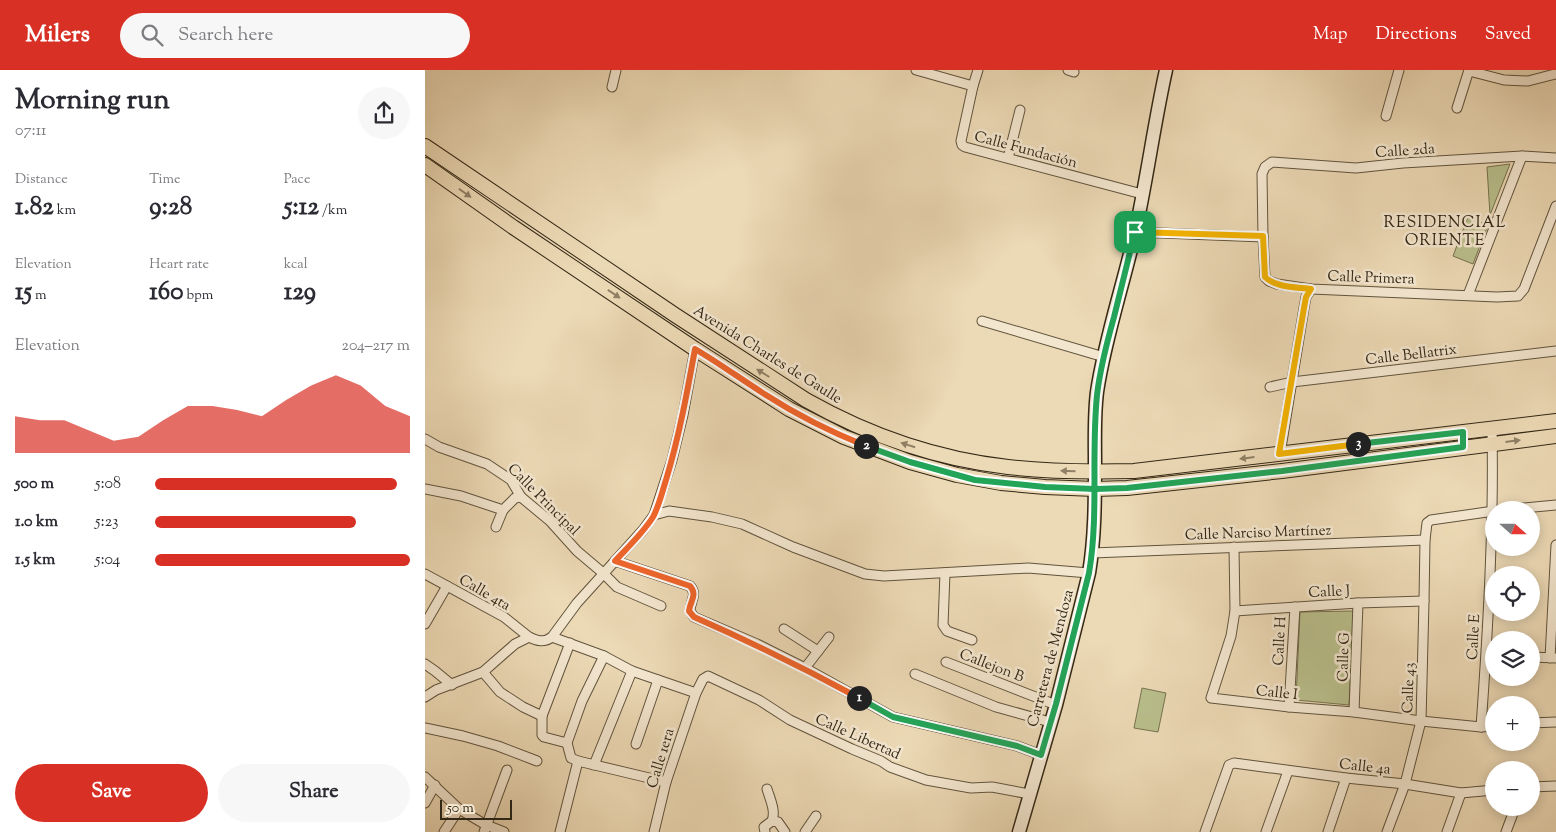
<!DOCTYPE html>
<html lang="en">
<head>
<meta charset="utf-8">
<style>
  body { margin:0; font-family:"Sorts Mill Goudy",serif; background:#f7f7f7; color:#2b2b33; height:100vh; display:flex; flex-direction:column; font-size:19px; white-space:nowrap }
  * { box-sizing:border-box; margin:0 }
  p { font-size:16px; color:#7c7c81 }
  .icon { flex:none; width:28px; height:28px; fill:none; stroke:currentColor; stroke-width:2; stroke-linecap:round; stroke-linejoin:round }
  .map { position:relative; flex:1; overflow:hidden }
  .side { display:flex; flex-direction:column; background:#fff; width:425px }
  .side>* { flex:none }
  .needle { width:32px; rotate:111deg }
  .tools { position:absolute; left:1060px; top:431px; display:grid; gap:10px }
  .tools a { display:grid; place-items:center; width:55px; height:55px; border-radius:50%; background:#fff; box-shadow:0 2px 12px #0003; font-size:25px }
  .scale { position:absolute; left:15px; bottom:12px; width:72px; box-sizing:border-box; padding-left:5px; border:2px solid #332715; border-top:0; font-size:14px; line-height:18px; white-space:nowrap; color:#332715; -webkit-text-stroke:4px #f3e6cf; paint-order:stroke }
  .pin { position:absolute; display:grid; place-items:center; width:42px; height:42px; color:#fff; margin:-21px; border-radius:10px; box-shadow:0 2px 8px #0006 }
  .km { position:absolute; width:25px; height:25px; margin:-12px; border-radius:50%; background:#222; color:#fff; font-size:14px; line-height:25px; text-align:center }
  .round { display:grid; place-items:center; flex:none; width:52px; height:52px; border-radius:26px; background:#f7f7f7 }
  .head { display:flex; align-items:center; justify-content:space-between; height:85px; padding:0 15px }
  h1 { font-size:28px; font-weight:700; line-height:38px }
  .figures { display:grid; grid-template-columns:repeat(3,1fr); gap:8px; height:85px; padding:5px 15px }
  .figures div { display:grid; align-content:center }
  .figures b { font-size:25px; font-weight:700 }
  .figures small { font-size:14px; font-weight:400 }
  .figures p { font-size:14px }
  .chart { height:140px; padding:10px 15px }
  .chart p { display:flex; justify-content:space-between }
  .chart svg { width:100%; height:90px; margin-top:5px; fill:#d93025; opacity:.7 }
  .primary-button { display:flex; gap:10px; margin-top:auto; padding:10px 15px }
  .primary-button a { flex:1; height:58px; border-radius:30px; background:#d93025; color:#fff; font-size:20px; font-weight:700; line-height:58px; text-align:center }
  .primary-button a+a { background:#f7f7f7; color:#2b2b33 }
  ul { padding:0 15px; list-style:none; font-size:16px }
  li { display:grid; grid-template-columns:80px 60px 1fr; align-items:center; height:38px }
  li i { height:12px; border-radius:6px; background:#d93025 }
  header { display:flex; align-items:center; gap:30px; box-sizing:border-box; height:70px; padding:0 25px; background:#d93025; color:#fff }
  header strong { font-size:24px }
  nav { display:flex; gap:28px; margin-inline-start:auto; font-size:18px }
  .search { width:350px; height:45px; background:#f7f7f7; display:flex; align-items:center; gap:12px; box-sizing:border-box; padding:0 18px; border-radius:28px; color:#7c7c81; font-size:19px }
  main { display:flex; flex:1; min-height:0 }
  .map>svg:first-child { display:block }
</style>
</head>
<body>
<header>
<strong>Milers</strong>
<div class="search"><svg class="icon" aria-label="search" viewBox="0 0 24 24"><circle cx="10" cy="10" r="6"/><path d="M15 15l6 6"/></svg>Search here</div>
<nav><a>Map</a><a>Directions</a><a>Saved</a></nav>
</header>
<main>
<section class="side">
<div class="head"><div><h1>Morning run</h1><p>07:11</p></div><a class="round"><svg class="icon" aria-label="share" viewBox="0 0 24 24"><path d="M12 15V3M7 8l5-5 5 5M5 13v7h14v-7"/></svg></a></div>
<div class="figures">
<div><p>Distance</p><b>1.82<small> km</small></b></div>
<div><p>Time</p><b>9:28</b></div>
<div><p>Pace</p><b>5:12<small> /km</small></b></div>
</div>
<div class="figures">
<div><p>Elevation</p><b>15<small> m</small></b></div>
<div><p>Heart rate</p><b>160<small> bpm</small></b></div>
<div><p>kcal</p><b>129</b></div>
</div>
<div class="chart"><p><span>Elevation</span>204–217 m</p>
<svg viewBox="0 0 160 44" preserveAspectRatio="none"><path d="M0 44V26L10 28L20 28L30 33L40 38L50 36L60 28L70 21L80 21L90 23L100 26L110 18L120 11L130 6L140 11L150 21L160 26V44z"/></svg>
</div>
<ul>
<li><b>500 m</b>5:08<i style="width:95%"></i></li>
<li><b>1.0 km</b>5:23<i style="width:79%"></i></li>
<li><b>1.5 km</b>5:04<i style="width:100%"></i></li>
</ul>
<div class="primary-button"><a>Save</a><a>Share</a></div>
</section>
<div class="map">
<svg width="1131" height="762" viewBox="0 0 1131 762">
  <rect width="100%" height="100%" fill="#ecd9b5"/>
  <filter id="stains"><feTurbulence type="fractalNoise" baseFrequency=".004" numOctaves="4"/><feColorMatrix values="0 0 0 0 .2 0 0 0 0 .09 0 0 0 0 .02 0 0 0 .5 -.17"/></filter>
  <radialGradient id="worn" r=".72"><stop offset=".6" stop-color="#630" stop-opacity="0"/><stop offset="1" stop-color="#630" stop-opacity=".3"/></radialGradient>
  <g fill="#b9bf8c" stroke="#767350">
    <path d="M 1085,94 L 1065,145 L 1062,97 Z"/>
    <path d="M 1043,147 L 1063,155 L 1048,194 L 1028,186 Z"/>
    <path d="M 929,541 L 924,635 L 871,630 L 875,542 Z"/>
    <path d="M 717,618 L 741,623 L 733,662 L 709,658 Z"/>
  </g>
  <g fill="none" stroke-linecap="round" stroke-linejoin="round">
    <g stroke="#61543d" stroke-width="11">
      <g id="street">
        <path d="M 491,0 L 548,16"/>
        <path d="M 553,0 L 548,16 L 536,71 L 537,75 L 540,77 L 717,124"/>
        <path d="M 643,0 L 649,2"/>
        <path d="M 1044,1 L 1079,10 L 1103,11 L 1130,4"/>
        <path d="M 187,17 L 191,0"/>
        <path d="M 1032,38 L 1044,0"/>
        <path d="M 961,46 L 974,0"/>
        <path d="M 583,88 L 595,40"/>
        <path d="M 1131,88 L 1097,86 L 978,93 L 931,98 L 847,92 L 840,97 L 837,104 L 838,167 L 840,207 L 844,211 L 852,214 L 886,219 L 1072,227 L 1093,226 L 1099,219 L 1131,136"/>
        <path d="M 710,162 L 838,167"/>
        <path d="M 1043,225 L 1097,86"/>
        <path d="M 557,251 L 679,287"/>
        <path d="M 845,317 L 867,312 L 1131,281"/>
        <path d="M 0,369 L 14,377 L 62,394 L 86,410 L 96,427 L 125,451 L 152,481 L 178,503 L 192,517 L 236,536"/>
        <path d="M 855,384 L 879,238 L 881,227 L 886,219"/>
        <path d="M 0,419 L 36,426 L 78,440 L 90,428 L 96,427"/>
        <path d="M 1078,440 L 1131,435"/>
        <path d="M 229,445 L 244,441 L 287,447 L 317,454 L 368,477 L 440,504 L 459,506 L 603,498 L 664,503"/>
        <path d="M 71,457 L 78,440"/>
        <path d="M 809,477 L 810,541 L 806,566 L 786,628 L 864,637 L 929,642 L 996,651 L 1056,657 L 1069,656"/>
        <path d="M 667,483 L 1000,470"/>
        <path d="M 190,491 L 265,516 C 273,525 265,531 265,541 L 269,547 L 332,574 L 380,598 L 468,647 L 592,676 L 616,685"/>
        <path d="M 520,503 L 518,555 L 522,561 L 547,570"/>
        <path d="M 0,504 L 79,547 L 104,567"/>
        <path d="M 810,541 L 933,533 L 999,531"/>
        <path d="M 0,554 L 22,516"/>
        <path d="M 359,559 L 393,581"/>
        <path d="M 127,567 L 179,586 L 207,601 L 271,623"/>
        <path d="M 145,573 L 117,646 L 117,665 L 119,667 L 142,673 L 157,631 L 179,586"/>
        <path d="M 1106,587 L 1131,588"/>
        <path d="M 1125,588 L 1131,475"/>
        <path d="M 521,592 L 631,635"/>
        <path d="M 0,594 L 10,601 L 27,615"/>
        <path d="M 380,598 L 404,567"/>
        <path d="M 58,602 L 75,622 L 98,637 L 117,646"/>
        <path d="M 490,604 L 571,637 L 625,652"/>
        <path d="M 0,627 L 11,620 L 58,602 L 90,574 L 104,567 C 112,571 119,573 127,567 L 152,533 L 218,460 L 229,445 L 247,390 L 258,345 L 270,279"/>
        <path d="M 864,637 L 870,537"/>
        <path d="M 929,642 L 933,533"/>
        <path d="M 1106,653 L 1131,652"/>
        <path d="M 1056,657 C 1063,558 1069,458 1067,359"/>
        <path d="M 0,658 L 38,666 L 73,676 L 112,691"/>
        <path d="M 211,674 L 233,610"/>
        <path d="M 153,691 L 241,712"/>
        <path d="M 169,695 L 207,601"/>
        <path d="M 0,707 L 34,739 L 61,755 L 79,762"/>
        <path d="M 1106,717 L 1131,716"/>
        <path d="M 342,719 C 345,729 351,741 347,751"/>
        <path d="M 0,733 L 10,715"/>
        <path d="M 19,762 L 34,739"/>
        <path d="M 59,762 L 82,700"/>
        <path d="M 135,762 L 153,691 L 146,688 L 142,673"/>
        <path d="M 229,762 L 241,712 L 271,623 L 278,609 L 283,606 L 334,630 L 365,650 L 427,679 L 456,691 L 465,697 L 501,710 L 546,718 L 567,717 L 604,724"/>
        <path d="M 340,762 L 339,757 L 347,751 L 353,752 L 360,762"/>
        <path d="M 380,762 L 391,746"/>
        <path d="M 780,762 L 804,695 L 809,693 L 921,708 L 980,714 L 1036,723 L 1069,720"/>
        <path d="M 841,762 L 863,701"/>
        <path d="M 903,762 L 921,708"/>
        <path d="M 962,762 L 980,714 L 996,651 L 999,531 L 1000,470 L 1002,453 L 1006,450 L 1069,441"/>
        <path d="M 1022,762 L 1036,723"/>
        <path d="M 1081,762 L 1090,738"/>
      </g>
    </g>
    <g stroke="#332715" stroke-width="15">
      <path id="secondary" d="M 594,762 L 631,635 L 664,503 C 670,467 670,430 670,394 C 670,370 669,346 672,322 C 680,268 698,216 710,163 C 722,109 729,54 741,0"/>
    </g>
    <g stroke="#332715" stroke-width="16">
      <g id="primary">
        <path d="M 0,76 L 250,245 L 381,330 C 443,365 512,389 583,397 C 625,402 667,402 709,401 L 1131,351"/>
        <path d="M 0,95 L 88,157 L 270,279 L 364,339 L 419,367 L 485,392 L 532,405 L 576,413 L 620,417 L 670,419 L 702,418 L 857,401 L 1131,366"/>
      </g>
    </g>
    <use href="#street" stroke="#f3e6cf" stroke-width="9"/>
    <use href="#secondary" stroke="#f3e6cf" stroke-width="12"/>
    <use href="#primary" stroke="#ecd9b5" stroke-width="14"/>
  </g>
  <defs><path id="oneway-solid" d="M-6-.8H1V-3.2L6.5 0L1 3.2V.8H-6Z" transform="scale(1.25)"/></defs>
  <g fill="#908065">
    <use href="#oneway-solid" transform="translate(40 123) rotate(35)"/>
    <use href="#oneway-solid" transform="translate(189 224) rotate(34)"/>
    <use href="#oneway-solid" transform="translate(338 303) rotate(-148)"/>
    <use href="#oneway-solid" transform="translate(1088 371) rotate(-7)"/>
    <use href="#oneway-solid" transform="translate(483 375) rotate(-162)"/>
    <use href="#oneway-solid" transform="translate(822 388) rotate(173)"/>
    <use href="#oneway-solid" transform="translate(643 401) rotate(-178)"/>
  </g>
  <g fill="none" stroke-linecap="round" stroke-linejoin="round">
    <g stroke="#fff" stroke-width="10">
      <path id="split-1" d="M 434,628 L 468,647 L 592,676 L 616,685 L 631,634 L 664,503 C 674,444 666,384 672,325 C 675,299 682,272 689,247 C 696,219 703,191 710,162"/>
    </g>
    <g stroke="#fff" stroke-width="10">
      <path id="split-2" d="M 434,628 C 379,598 326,572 269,547 L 264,541 C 265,531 273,525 265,516 L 190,491 C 203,477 218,463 228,447 C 234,436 237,422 241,410 C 254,367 262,323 270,279 C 294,293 317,310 341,325 C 372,345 406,362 441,376"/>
    </g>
    <g stroke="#fff" stroke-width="10">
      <path id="split-3" d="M 441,376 L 485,392 L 550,410 L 620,417 L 670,419 L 702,418 L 857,401 L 1038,377 L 1038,362 L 933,374"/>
    </g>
    <g stroke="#fff" stroke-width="10">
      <path id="split-4" d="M 710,162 L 838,166 L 840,207 C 851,218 872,217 886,219 L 881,227 L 879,238 L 854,384 L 933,374"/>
    </g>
    <use href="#split-1" stroke="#22a559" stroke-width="6"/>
    <use href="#split-2" stroke="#f0652b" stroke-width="6"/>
    <use href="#split-3" stroke="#22a559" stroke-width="6"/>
    <use href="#split-4" stroke="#f5b400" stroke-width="6"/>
  </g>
  <g text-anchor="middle" stroke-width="5" stroke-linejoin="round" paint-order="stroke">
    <g font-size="15" fill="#332715" stroke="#f3e6cf">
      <text transform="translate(601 79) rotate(15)" y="5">Calle Fundación</text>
      <text transform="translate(980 80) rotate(-4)" y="5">Calle 2da</text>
      <text transform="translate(946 207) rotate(2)" y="5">Calle Primera</text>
      <text transform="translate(343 284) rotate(32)" y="5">Avenida Charles de Gaulle</text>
      <text transform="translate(986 284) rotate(-7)" y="5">Calle Bellatrix</text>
      <text transform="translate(119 429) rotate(45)" y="5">Calle Principal</text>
      <text transform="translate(833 462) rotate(-2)" y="5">Calle Narciso Martínez</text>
      <text transform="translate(904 521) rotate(-3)" y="5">Calle J</text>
      <text transform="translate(60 522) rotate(30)" y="5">Calle 4ta</text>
      <text transform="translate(1048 567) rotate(-87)" y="5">Calle E</text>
      <text transform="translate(854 571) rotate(-87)" y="5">Calle H</text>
      <text transform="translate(918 587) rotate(-88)" y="5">Calle G</text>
      <text transform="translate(625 588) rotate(-75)" y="5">Carretera de Mendoza</text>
      <text transform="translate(567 595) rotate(21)" y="5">Callejon B</text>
      <text transform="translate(983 618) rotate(-88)" y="5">Calle 43</text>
      <text transform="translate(852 622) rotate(6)" y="5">Calle I</text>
      <text transform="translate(433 666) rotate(24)" y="5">Calle Libertad</text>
      <text transform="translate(235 688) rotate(-73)" y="5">Calle 1era</text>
      <text transform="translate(940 696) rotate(6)" y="5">Calle 4a</text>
    </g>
    <g font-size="16" letter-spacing="1" fill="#332715" stroke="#f3e6cf">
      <text x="1020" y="157">RESIDENCIAL<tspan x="1020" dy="18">ORIENTE</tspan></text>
    </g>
  </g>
  <rect width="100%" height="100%" filter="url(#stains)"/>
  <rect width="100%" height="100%" fill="url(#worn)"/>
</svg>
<div class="tools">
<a><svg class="needle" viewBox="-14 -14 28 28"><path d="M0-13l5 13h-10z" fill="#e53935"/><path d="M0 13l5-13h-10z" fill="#7c7c81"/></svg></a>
<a><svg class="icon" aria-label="locate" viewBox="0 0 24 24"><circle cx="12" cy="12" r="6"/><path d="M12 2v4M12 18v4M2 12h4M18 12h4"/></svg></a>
<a><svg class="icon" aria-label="layers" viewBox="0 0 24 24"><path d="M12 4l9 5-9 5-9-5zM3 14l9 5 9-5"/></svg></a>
<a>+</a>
<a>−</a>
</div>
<div class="scale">50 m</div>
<div class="pin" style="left:710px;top:162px;background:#1e9e55"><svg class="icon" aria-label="arrive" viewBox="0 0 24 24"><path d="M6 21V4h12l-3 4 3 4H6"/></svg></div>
<b class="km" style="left:434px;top:628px">1</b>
<b class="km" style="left:441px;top:376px">2</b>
<b class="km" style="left:933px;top:374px">3</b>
</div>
</main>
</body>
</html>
